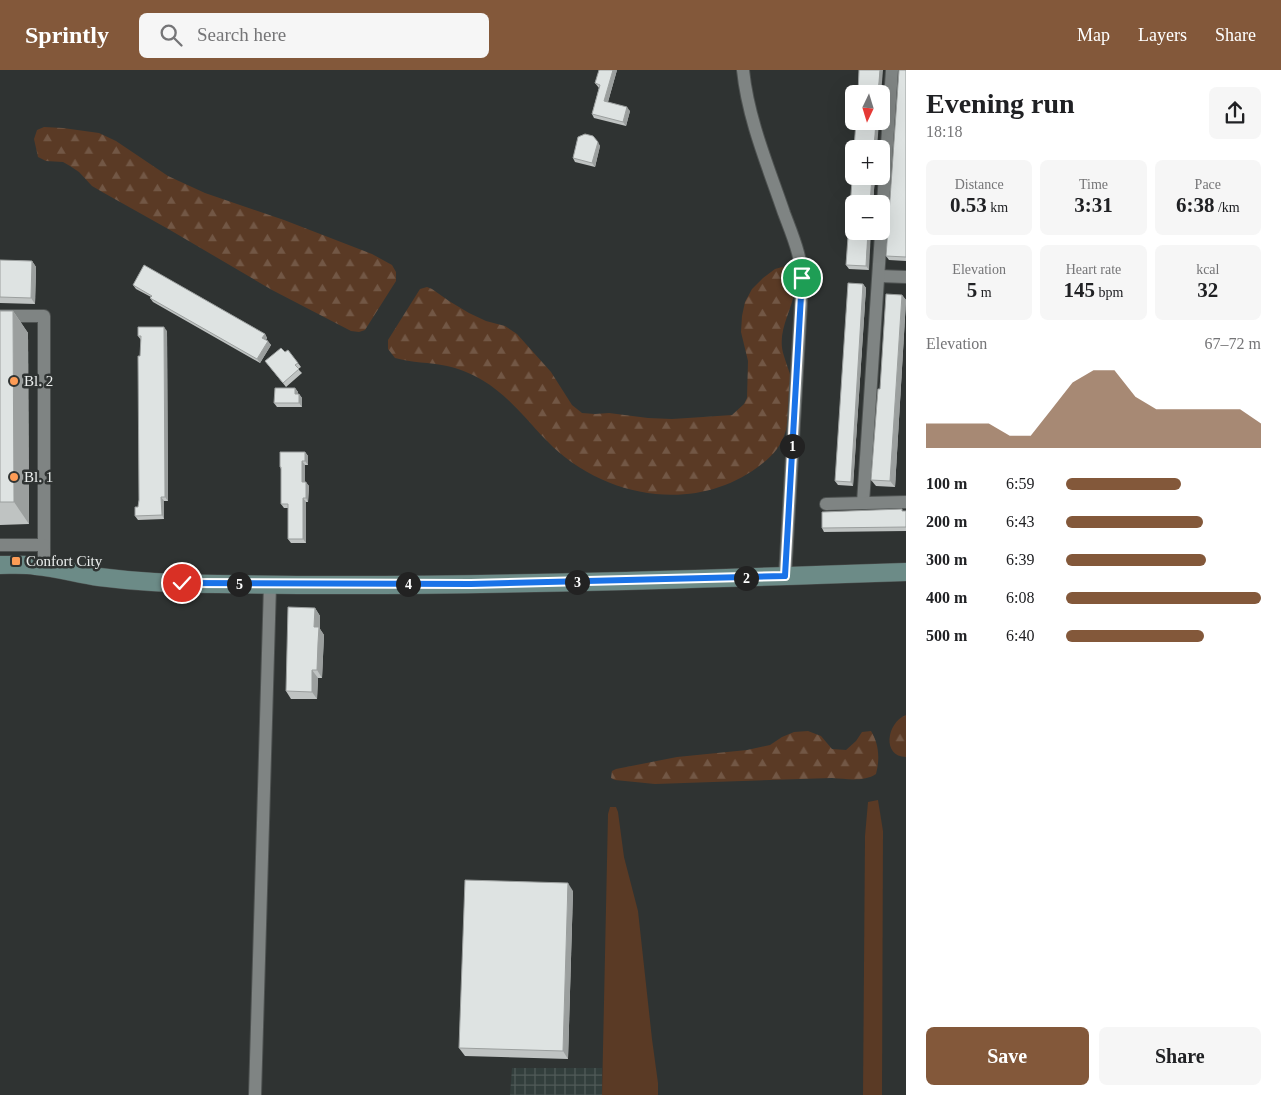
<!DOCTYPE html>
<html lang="en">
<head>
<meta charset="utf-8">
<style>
  body { margin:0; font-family:"Times New Roman",serif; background:#f6f6f6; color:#202124; height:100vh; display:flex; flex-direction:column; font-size:19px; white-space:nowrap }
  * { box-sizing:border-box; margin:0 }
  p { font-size:16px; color:#757577 }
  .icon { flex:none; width:28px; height:28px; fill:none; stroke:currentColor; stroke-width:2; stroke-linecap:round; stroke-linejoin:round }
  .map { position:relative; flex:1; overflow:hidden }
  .details { display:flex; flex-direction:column; background:#fff; width:375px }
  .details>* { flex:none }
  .needle { width:32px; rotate:184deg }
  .controls { position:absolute; left:845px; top:15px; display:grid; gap:10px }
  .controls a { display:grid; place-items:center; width:45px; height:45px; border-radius:8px; background:#fff; box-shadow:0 5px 20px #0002; font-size:25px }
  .pin { position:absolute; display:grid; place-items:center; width:42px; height:42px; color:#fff; margin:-21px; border:2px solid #fff; border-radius:50%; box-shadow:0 1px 5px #0007 }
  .km { position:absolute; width:25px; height:25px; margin:-12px; border-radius:50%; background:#222; color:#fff; font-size:14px; line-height:25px; text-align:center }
  .round { display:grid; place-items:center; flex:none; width:52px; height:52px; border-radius:8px; background:#f6f6f6 }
  .headline { display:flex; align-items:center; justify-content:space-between; height:85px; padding:0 20px }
  h1 { font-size:28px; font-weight:700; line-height:38px }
  .stats { display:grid; grid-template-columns:repeat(3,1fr); gap:8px; height:85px; padding:5px 20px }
  .stats div { display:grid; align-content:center; border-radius:8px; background:#f6f6f6; text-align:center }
  .stats b { font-size:21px; font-weight:700 }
  .stats small { font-size:14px; font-weight:400 }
  .stats p { font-size:14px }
  .chart { height:140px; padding:10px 20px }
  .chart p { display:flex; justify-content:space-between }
  .chart svg { width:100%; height:90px; margin-top:5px; fill:#83583a; opacity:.7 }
  .cta { display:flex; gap:10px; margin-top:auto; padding:10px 20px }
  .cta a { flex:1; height:58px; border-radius:8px; background:#83583a; color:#fff; font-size:20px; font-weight:700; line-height:58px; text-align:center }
  .cta a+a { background:#f6f6f6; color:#202124 }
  ul { padding:0 20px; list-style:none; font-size:16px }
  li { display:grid; grid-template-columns:80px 60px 1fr; align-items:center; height:38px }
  li i { height:12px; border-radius:6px; background:#83583a }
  header { display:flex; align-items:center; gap:30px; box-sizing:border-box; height:70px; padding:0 25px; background:#83583a; color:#fff }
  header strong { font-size:24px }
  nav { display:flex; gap:28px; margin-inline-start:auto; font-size:18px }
  .search { width:350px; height:45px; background:#f6f6f6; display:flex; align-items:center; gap:12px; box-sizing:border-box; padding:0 18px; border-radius:8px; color:#757577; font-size:19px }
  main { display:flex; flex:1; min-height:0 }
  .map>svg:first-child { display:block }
</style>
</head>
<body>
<header>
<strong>Sprintly</strong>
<div class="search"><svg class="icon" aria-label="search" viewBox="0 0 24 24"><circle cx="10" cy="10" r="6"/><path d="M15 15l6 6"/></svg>Search here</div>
<nav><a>Map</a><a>Layers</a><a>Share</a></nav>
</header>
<main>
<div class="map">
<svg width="906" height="1025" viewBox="0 0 906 1025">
  <defs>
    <pattern id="industrial-grid" width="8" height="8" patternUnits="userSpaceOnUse" patternTransform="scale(1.25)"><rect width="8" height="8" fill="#323e3c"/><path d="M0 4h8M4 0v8" fill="none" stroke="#505a58"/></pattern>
    <pattern id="forest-firs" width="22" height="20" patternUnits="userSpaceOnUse" patternTransform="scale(1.25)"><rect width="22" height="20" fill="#5a3a25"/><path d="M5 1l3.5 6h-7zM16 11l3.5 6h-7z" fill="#725745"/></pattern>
  </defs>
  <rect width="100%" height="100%" fill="#2f3332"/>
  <path fill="url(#industrial-grid)" d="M 512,998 L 602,998 L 602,1025 L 510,1025 Z"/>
  <g fill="#5a3a25">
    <path d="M 878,730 L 883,761 L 882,1025 L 863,1025 L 865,766 L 868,732 Z"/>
    <path d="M 610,737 L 616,737 L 618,742 L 624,787 L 638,841 L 652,969 L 658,1013 L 658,1025 L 602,1025 L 608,744 Z"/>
  </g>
  <g fill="url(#forest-firs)">
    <path d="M 44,57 L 63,58 L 99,63 L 116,71 L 168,106 L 205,123 L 284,150 L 372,184 L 392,195 L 396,202 L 396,211 L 365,260 L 359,262 L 351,261 L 272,220 L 170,160 L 104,123 L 92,116 L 79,102 L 70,96 L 63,92 L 46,91 L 38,87 L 34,69 L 37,60 Z"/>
    <path d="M 786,196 C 791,198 795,200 797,206 C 797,210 796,216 795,220 C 791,243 776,263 784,286 C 786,293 789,300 791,308 C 792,315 790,323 790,330 C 788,358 786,375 763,393 C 700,444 610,430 553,377 C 529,354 511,327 482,310 C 472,304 458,298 447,296 C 429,292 412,293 395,288 L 388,279 L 388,270 L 420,219 L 427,217 L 432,219 L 449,231 L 469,243 L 486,251 L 505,256 L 517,264 L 551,302 L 572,335 L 582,343 L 595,344 L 609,343 L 648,348 L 672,349 L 703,347 L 732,345 L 744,334 L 747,328 L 748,291 L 741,262 L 742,246 L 745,232 L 752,219 L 763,208 L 775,199 Z"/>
    <path d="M 906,645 L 906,687 C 882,687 886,653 906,645 Z"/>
    <path d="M 808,661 L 821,666 L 832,679 L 846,680 L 856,671 L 862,662 L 871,661 C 879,674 880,689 876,704 C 864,712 847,709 832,708 L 655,714 L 615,710 L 611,708 L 612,701 L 616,699 L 677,687 L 747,680 L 770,675 L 782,667 L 794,662 Z"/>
  </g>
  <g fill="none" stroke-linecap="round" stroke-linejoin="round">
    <g stroke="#4e5251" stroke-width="14">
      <g id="street">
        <path d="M 743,0 C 748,49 768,96 784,143 C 793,167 803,189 802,216 L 785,506"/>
        <path d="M 879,206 L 906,207"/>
        <path d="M 0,246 L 44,246 L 44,497"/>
        <path d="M 863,433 L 892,0"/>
        <path d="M 826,434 L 906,432"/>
        <path d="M 0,475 L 44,475"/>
        <path d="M 255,1025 L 270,515"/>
      </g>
    </g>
    <g stroke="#4e5251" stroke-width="19">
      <path id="secondary" d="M 0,495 C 12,495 24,494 36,496 C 58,498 78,504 99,507 C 138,512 178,514 218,514 C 447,518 677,510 906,502"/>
    </g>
    <use href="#street" stroke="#7f8483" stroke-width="12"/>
    <use href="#secondary" stroke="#6c8b87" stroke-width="18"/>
  </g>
  <g fill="#bfc3c2">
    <path d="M 617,0 L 608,32 L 630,41 L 626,56 L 594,48 L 592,44 L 599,18 L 595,13 Z"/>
    <path d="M 906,0 L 906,191 L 889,190 L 886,186 Z"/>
    <path d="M 593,66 L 600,76 L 595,97 L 575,92 L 573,88 Z"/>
    <path d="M 854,106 L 875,106 L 873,134 L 854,134 L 869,200 L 849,199 L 846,195 Z"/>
    <path d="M 0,190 L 32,191 L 36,197 L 35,234 L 0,233 Z"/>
    <path d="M 863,214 L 866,218 L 853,416 L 838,415 L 835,411 Z"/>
    <path d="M 133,215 L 265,264 L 267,268 L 266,270 L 271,275 L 260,293 L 153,232 L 150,228 L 151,227 L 136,219 Z"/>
    <path d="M 902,225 L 906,230 L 895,417 L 876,416 L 871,410 L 880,319 Z"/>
    <path d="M 0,241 L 13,241 L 28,263 L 29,454 L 0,455 Z"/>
    <path d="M 167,261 L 168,431 L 164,431 L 164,449 L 138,450 L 135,446 L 138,437 L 139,430 L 141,270 L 138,266 Z"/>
    <path d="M 285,282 L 298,293 L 301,297 L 298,299 L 302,303 L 286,317 L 265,291 Z"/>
    <path d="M 295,318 L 298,322 L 298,324 L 299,324 L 302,328 L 302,337 L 277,337 L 274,333 Z"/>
    <path d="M 305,382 L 308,386 L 308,395 L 305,395 L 305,412 L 309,416 L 308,432 L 306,432 L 306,473 L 291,473 L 288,469 L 288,438 L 284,438 L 281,434 L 281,399 L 280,397 Z"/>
    <path d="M 903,441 L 906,441 L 906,461 L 824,462 L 822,458 Z"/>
    <path d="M 315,538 L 320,546 L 320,559 L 324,565 L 322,608 L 318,608 L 317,629 L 291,629 L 286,621 Z"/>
    <path d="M 573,821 L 568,989 L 465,986 L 459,978 Z"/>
  </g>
  <g fill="#9b9f9e">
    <path d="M 613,0 L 617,0 L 607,35 L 604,31 Z"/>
    <path d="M 880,0 L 883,0 L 881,24 L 878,24 Z"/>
    <path d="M 627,37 L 630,41 L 626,56 L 623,52 Z"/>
    <path d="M 876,51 L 879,51 L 877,79 L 874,79 Z"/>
    <path d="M 598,72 L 600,76 L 595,97 L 592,93 Z"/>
    <path d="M 872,106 L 875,106 L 873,134 L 870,134 Z"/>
    <path d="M 868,161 L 871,161 L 869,200 L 866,196 Z"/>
    <path d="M 32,191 L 36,197 L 35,234 L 31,228 Z"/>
    <path d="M 863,214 L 866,218 L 853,416 L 851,412 Z"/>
    <path d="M 902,225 L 906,230 L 895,417 L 890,411 Z"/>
    <path d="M 13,241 L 28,263 L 29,454 L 14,432 Z"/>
    <path d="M 164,257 L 167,261 L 168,431 L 165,427 Z"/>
    <path d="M 265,264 L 267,268 L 265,272 L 262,268 Z"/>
    <path d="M 268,271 L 271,275 L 260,293 L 257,289 Z"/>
    <path d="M 295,318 L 298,322 L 298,328 L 295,324 Z"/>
    <path d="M 299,324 L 302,328 L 302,337 L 299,333 Z"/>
    <path d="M 305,382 L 308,386 L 308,395 L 305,391 Z"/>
    <path d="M 302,391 L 305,395 L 305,416 L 302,412 Z"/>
    <path d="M 306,412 L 309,416 L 308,432 L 306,428 Z"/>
    <path d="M 161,427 L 164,431 L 164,449 L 162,445 Z"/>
    <path d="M 303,428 L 306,432 L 306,473 L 303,469 Z"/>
    <path d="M 315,538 L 320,546 L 320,559 L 324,565 L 322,608 L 317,600 L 314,557 Z"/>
    <path d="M 312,600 L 318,608 L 317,629 L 312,622 Z"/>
    <path d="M 568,813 L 573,821 L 568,989 L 563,981 Z"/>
  </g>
  <g fill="#dee3e2" stroke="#9b9f9e">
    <path d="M 599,0 L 613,0 L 604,31 L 627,37 L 623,52 L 592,44 L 600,15 L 595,13 Z"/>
    <path d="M 859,0 L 880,0 L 878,24 L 858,24 Z"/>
    <path d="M 899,0 L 906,0 L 906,187 L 886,186 Z"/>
    <path d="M 856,51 L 876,51 L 874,79 L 854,79 Z"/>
    <path d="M 585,64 L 593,66 L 598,72 L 592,93 L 573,88 L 578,67 Z"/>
    <path d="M 854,82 L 854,106 L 872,106 L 870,134 L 854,134 L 854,161 L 868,161 L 866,196 L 846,195 Z"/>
    <path d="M 0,190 L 32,191 L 31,228 L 0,227 Z"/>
    <path d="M 144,195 L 265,264 L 262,268 L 268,271 L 257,289 L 150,228 L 152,226 L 133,215 Z"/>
    <path d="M 848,213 L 863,214 L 851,412 L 835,411 Z"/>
    <path d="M 886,224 L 902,225 L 890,411 L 871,410 L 878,319 L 880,319 Z"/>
    <path d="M 0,241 L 13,241 L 14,432 L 0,432 Z"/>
    <path d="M 138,257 L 164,257 L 165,427 L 161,427 L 162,445 L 135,446 L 135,437 L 138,437 L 139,430 L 138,286 L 140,286 L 141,266 L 138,266 Z"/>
    <path d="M 281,278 L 285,282 L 288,280 L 298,293 L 295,295 L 299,299 L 283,313 L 265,291 Z"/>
    <path d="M 275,318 L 295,318 L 295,324 L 299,324 L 299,333 L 274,333 Z"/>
    <path d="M 280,382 L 305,382 L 305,391 L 302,391 L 302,412 L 306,412 L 306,428 L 303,428 L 303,469 L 288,469 L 288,434 L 281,434 L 281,397 L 280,397 Z"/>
    <path d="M 902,439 L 902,441 L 906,441 L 906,457 L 822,458 L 822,442 Z"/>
    <path d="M 288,537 L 315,538 L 314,557 L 319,557 L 318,573 L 317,600 L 312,600 L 312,622 L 286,621 Z"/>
    <path d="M 465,810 L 568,813 L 563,981 L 459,978 Z"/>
  </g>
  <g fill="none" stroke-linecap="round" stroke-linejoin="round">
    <g stroke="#fff" stroke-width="10">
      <path id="route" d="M 182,513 L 471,514 L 785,506 L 802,208"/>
    </g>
    <use href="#route" stroke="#1a73e8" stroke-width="6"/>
  </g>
  <g fill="#fd9c56" stroke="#2f3332" stroke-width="2">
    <circle cx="14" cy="311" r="5"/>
    <circle cx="14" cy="407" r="5"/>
    <rect x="11" y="486" width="10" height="10" rx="2.5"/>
  </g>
  <g text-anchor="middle" stroke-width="5" stroke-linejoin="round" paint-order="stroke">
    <g font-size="15" fill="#ecefee" stroke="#2f3332" text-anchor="start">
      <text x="24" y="316">Bl. 2</text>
      <text x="24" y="412">Bl. 1</text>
      <text x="26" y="496">Confort City</text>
    </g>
  </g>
</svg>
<div class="controls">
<a><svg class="needle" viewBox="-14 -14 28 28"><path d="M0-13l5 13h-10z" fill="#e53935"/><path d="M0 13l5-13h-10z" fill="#757577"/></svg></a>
<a>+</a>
<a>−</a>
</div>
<div class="pin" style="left:802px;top:208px;background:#1e9e55"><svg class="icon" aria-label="arrive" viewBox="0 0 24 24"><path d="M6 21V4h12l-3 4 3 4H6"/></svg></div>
<div class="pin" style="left:182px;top:513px;background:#d93025"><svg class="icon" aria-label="check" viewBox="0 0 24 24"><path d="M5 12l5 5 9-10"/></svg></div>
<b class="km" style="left:792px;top:376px">1</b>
<b class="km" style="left:746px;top:508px">2</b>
<b class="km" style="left:577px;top:512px">3</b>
<b class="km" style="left:408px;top:514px">4</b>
<b class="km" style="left:239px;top:514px">5</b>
</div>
<section class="details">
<div class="headline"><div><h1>Evening run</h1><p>18:18</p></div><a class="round"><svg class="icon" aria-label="share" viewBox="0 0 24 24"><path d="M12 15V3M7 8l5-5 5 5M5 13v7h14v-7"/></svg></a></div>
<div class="stats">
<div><p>Distance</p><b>0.53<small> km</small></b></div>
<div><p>Time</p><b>3:31</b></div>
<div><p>Pace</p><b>6:38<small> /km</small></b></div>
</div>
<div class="stats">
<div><p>Elevation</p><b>5<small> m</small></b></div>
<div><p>Heart rate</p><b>145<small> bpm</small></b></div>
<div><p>kcal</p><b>32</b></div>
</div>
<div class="chart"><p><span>Elevation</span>67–72 m</p>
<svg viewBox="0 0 160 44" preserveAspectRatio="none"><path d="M0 44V32L10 32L20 32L30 32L40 38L50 38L60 25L70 12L80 6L90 6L100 19L110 25L120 25L130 25L140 25L150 25L160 32V44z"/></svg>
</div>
<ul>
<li><b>100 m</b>6:59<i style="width:59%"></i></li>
<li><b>200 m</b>6:43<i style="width:70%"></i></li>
<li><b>300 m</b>6:39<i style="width:72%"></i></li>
<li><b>400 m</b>6:08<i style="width:100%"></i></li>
<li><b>500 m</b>6:40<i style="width:71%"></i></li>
</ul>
<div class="cta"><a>Save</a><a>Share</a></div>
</section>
</main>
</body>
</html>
